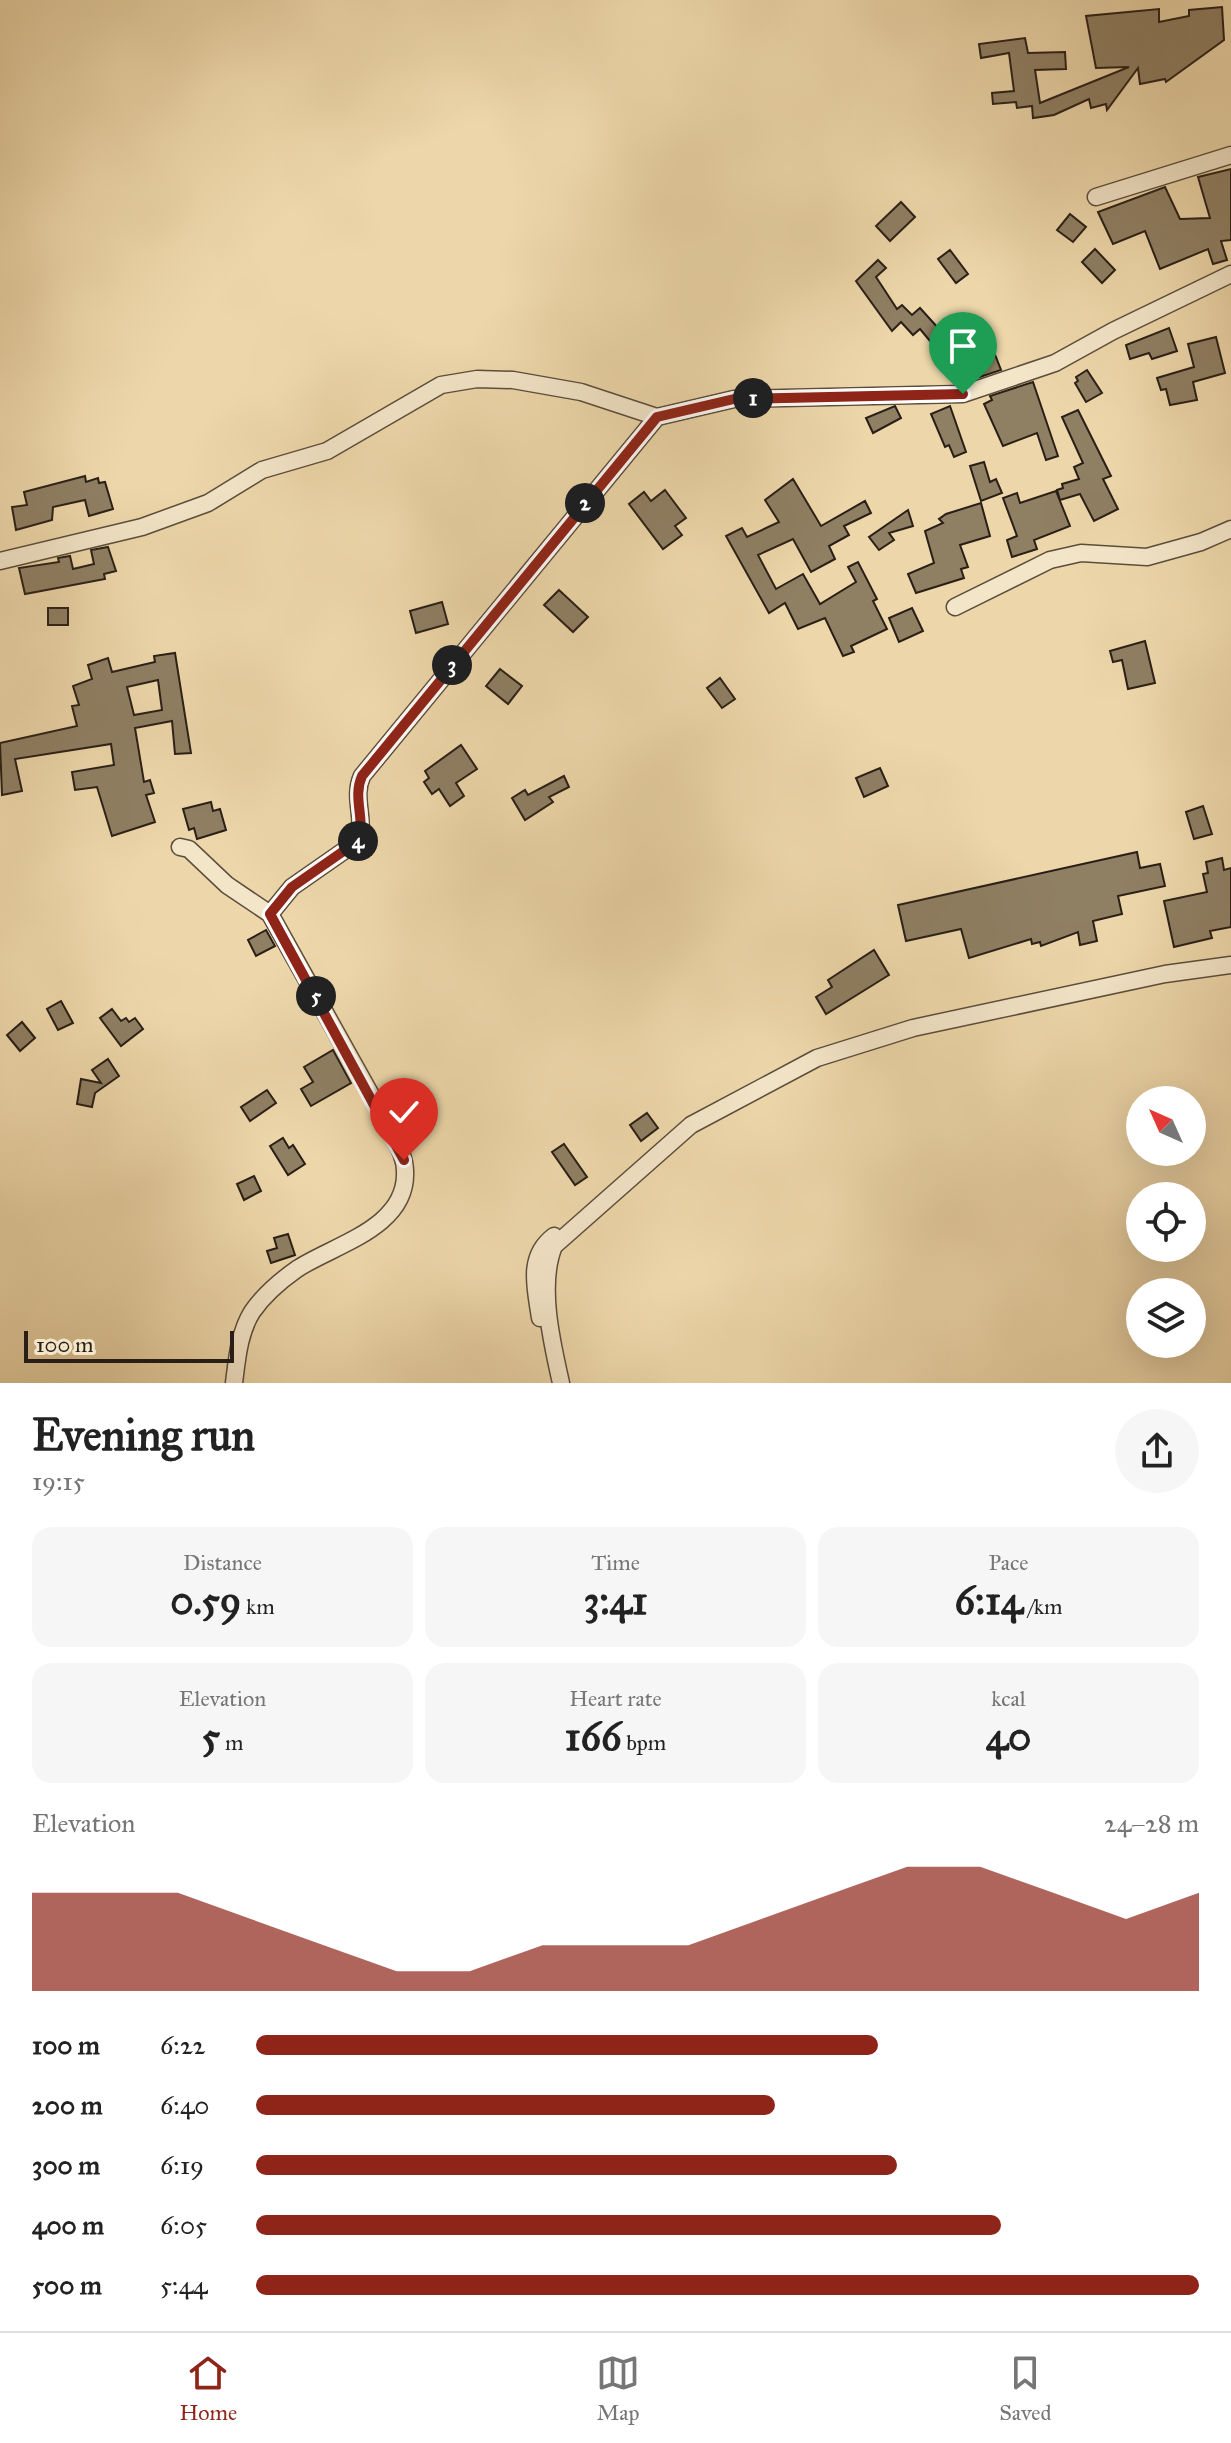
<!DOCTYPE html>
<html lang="en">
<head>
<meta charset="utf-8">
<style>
  body { margin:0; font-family:"IM FELL Great Primer",serif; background:#f6f6f6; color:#222; height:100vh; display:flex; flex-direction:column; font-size:30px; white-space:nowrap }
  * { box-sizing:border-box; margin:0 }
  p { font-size:26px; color:#767676 }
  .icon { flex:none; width:44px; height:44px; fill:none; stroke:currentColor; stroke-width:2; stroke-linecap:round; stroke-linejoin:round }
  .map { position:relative; height:1383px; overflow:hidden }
  .side { display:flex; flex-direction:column; background:#fff; flex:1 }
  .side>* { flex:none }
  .needle { width:52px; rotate:315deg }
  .controls { position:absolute; left:1126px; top:1086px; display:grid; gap:16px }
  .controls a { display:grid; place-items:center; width:80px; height:80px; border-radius:50%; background:#fff; box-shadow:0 8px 32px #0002; font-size:40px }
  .scale { position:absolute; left:24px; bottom:20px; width:210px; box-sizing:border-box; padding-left:8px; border:4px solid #2a1f17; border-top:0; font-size:22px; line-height:28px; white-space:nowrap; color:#2a1f17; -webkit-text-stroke:6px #f3e5c8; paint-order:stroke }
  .pin { position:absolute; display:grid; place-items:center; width:68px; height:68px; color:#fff; margin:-82px -34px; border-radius:50% 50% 50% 0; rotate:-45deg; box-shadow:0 0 8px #0007 }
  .pin .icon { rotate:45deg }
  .km { position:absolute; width:40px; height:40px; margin:-20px; border-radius:50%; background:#222; color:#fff; font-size:22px; line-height:40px; text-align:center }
  .round { display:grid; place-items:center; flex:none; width:84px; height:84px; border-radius:42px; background:#f6f6f6 }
  .head { display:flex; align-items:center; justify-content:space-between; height:136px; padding:0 32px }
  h1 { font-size:44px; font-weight:800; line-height:60px }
  .metrics { display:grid; grid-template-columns:repeat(3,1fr); gap:12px; height:136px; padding:8px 32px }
  .metrics div { display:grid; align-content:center; border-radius:20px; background:#f6f6f6; text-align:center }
  .metrics b { font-size:40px; font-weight:800 }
  .metrics small { font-size:22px; font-weight:400 }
  .metrics p { font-size:22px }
  .chart { height:224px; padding:16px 32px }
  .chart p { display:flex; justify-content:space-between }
  .chart svg { width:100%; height:144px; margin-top:8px; fill:#8f2418; opacity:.7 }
  ul { padding:0 32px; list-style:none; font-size:26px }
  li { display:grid; grid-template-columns:128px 96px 1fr; align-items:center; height:60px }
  li i { height:20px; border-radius:10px; background:#8f2418 }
  .dock { display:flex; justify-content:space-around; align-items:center; height:112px; border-top:2px solid #e0e0e0; background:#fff; font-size:22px; color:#767676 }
  .dock a { display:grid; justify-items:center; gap:4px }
  .dock .selected { color:#8f2418 }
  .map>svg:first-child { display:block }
</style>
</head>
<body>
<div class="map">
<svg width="1231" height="1383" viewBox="0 0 1231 1383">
  <rect width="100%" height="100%" fill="#edd7aa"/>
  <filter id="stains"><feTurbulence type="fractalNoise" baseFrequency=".0025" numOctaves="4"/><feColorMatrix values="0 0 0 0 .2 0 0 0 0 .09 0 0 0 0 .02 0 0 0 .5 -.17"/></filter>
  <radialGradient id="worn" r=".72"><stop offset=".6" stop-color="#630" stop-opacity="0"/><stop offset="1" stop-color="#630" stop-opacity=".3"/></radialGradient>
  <g fill="#8f7f63" stroke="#2a1f17" stroke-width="2" fill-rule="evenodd">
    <path d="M 1222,7 L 1224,40 L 1166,82 L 1165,79 L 1140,84 L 1138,68 L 1107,110 L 1106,104 L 1091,108 L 1089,99 L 1054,115 L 1033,118 L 1032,106 L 1017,108 L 1016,102 L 993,104 L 992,93 L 1014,91 L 1009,53 L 981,58 L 979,44 L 1025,38 L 1028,53 L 1065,52 L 1066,69 L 1035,70 L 1040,103 L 1129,67 L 1096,68 L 1086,16 L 1159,9 L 1159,22 L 1189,16 L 1189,10 Z"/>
    <path d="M 1231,169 L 1231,240 L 1221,241 L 1227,260 L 1213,264 L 1208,249 L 1160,269 L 1145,231 L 1113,244 L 1098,212 L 1165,187 L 1180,219 L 1210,218 L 1198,177 Z"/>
    <path d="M 901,202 L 915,217 L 890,241 L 876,226 Z"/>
    <path d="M 1070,214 L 1086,227 L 1073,242 L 1057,230 Z"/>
    <path d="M 1095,249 L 1115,270 L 1102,283 L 1082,262 Z"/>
    <path d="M 950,250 L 968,274 L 956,283 L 938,259 Z"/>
    <path d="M 878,260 L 886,268 L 876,277 L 897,309 L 902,305 L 912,315 L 920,308 L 958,350 L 964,347 L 973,360 L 994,352 L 1001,370 L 962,383 L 954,363 L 950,365 L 920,329 L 913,335 L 901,322 L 892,331 L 856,281 Z"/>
    <path d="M 1169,328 L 1177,351 L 1152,359 L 1149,353 L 1130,359 L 1126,345 Z"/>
    <path d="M 1216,337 L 1225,373 L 1193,382 L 1197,400 L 1170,405 L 1166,389 L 1161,390 L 1157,378 L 1194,367 L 1188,344 Z"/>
    <path d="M 1087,370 L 1102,393 L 1086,402 L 1075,383 L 1078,381 L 1076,377 Z"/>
    <path d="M 1033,382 L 1058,456 L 1046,460 L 1037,433 L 1003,446 L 984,404 L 992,400 L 990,396 Z"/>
    <path d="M 895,406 L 901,418 L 873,433 L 866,418 Z"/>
    <path d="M 950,406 L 966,452 L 954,457 L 949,445 L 945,447 L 931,414 Z"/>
    <path d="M 1078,410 L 1111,476 L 1103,479 L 1118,509 L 1094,521 L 1080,494 L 1060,500 L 1057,490 L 1063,488 L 1062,484 L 1079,479 L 1074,467 L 1083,463 L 1062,417 Z"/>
    <path d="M 984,462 L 990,482 L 996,479 L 1002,493 L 981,501 L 970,466 Z"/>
    <path d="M 85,476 L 86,482 L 98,478 L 99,483 L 105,482 L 113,509 L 89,516 L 85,500 L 53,507 L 52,520 L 16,530 L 12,507 L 27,505 L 24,492 Z"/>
    <path d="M 793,479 L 821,526 L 865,501 L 871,513 L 844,526 L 849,535 L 829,546 L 835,559 L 811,572 L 793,539 L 758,555 L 776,589 L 803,574 L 820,604 L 856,582 L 848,567 L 858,562 L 877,599 L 873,601 L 887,629 L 851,646 L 854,652 L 843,656 L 825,618 L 798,629 L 785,603 L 769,613 L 726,536 L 742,528 L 747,537 L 779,522 L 765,500 Z"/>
    <path d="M 665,490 L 686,518 L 675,526 L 682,535 L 663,549 L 629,504 L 644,492 L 651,501 Z"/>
    <path d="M 1056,491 L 1070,526 L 1034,540 L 1037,549 L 1012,557 L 1007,540 L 1017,536 L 1003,498 L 1017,493 L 1020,503 Z"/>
    <path d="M 981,503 L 990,536 L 960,545 L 968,567 L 961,569 L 964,578 L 916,593 L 908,574 L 934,563 L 925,531 L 943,523 L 939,519 L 946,514 Z"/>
    <path d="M 908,510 L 913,526 L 889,533 L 894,540 L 879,550 L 869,537 Z"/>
    <path d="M 108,547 L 116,571 L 104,574 L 105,579 L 25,594 L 19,568 L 59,562 L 58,558 L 70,556 L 73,569 L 94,564 L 91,550 Z"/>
    <path d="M 559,590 L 588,617 L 573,632 L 544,605 Z"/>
    <path d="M 442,602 L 448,624 L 416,633 L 410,611 Z"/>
    <rect x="48" y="608" width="20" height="17"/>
    <path d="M 912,608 L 923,631 L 899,642 L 889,618 Z"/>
    <path d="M 1145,641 L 1155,683 L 1128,689 L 1122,660 L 1113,662 L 1110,651 Z"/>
    <path d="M 175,653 L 191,753 L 175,754 L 172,721 L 135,728 L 144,782 L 150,780 L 154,793 L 146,795 L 155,822 L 112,836 L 97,787 L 75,790 L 72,772 L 114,765 L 111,744 L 15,759 L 22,791 L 2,795 L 0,743 L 77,726 L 72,706 L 79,705 L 73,686 L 92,679 L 88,665 L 108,658 L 112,672 L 155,662 L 154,656 ZM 158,680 L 162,710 L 134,715 L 127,687 Z"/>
    <path d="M 500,669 L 522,686 L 508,704 L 486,686 Z"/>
    <path d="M 720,678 L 735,699 L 722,708 L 707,688 Z"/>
    <path d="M 461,745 L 477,769 L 456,783 L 464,796 L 450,806 L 439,789 L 432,794 L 424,782 L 429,778 L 425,771 Z"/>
    <path d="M 880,768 L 888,786 L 864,797 L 856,778 Z"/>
    <path d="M 564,776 L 569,787 L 549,797 L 553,802 L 525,820 L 512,798 L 525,790 L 528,795 Z"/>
    <path d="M 211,802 L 213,811 L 220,809 L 226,830 L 197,839 L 194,828 L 189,830 L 183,809 Z"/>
    <path d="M 1203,806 L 1212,834 L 1194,839 L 1186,812 Z"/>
    <path d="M 1137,852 L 1140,868 L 1160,864 L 1165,886 L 1118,896 L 1122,914 L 1093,921 L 1097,941 L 1080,945 L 1078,932 L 1041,946 L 1040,942 L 1032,944 L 1031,939 L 969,958 L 961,929 L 906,941 L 898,905 Z"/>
    <path d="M 1222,858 L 1224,870 L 1231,868 L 1231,927 L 1210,931 L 1212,938 L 1174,947 L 1164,901 L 1207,892 L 1203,874 L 1208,873 L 1206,862 Z"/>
    <path d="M 266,930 L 275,946 L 256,956 L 248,940 Z"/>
    <path d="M 874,950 L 889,975 L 826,1014 L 816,997 L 832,987 L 828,980 Z"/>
    <path d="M 61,1001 L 73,1023 L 58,1030 L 47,1009 Z"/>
    <path d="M 112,1009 L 121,1021 L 126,1018 L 129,1022 L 135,1018 L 143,1029 L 121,1046 L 100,1018 Z"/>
    <path d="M 22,1022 L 35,1038 L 20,1051 L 7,1035 Z"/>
    <path d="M 333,1050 L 351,1083 L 311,1106 L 301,1089 L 313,1082 L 304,1067 Z"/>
    <path d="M 108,1059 L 119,1076 L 95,1093 L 92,1107 L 77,1104 L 81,1079 L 101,1083 L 92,1070 Z"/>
    <path d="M 267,1090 L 276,1103 L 250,1121 L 241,1107 Z"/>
    <path d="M 647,1113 L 658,1128 L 641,1141 L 630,1125 Z"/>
    <path d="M 283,1138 L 289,1148 L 293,1145 L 305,1164 L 288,1175 L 270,1146 Z"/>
    <path d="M 564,1144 L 587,1177 L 575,1185 L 552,1152 Z"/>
    <path d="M 254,1176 L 261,1191 L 244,1200 L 237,1184 Z"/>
    <path d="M 288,1234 L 295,1255 L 271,1263 L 267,1251 L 277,1248 L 274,1238 Z"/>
  </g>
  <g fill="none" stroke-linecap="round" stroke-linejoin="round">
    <g stroke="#5b4d3c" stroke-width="19">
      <g id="minor">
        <path d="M 1096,197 L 1231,155"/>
        <path d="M 0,561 L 142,527 L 208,503 L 262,470 L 327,451 L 441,385 L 477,379 L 513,380 L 581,392 L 657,417 L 734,399 L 963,394 L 1055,363 L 1113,331 L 1231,274"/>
        <path d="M 955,607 L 1050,560 L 1081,553 L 1147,557 L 1201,542 L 1231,529"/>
        <path d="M 180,847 L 189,849 L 227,885 L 270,914 L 391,1131 C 397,1144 405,1157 405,1171 C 408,1228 333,1245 297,1269 C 280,1281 263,1296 252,1312 C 239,1333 237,1359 234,1383"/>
        <path d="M 270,914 L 292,887 L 358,841 C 366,819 352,798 362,776 L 657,417"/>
        <path d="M 540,1318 C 536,1289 526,1257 554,1236"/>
        <path d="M 561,1383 C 552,1343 538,1285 554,1246 L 691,1125 L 817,1058 L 913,1028 L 1165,974 L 1231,965"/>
      </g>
    </g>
    <use href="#minor" stroke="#f3e5c8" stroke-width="16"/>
  </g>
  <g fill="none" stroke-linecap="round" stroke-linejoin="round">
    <g stroke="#fff" stroke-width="16">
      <path id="route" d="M 404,1160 L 270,914 L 292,887 L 358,841 C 366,819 352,798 362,776 L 657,417 L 734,399 L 963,394"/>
    </g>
    <use href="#route" stroke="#8f2418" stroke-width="10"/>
  </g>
  <rect width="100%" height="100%" filter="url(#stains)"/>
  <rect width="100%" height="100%" fill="url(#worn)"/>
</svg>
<div class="controls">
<a><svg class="needle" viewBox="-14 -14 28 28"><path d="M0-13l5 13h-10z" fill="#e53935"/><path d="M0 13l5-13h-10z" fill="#767676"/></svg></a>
<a><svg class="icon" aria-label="locate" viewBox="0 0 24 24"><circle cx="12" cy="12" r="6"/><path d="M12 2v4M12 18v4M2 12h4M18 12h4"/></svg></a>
<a><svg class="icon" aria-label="layers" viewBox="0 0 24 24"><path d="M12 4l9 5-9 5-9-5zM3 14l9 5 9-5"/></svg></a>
</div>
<div class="scale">100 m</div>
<div class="pin" style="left:963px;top:394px;background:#1e9e55"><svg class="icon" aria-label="arrive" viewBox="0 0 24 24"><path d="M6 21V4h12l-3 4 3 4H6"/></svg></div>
<div class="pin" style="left:404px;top:1160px;background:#d93025"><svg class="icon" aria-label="check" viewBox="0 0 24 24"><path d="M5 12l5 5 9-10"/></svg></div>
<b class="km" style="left:753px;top:398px">1</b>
<b class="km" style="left:585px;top:503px">2</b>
<b class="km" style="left:452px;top:665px">3</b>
<b class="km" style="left:358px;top:841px">4</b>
<b class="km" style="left:316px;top:996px">5</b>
</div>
<section class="side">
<div class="head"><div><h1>Evening run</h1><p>19:15</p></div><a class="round"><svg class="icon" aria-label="share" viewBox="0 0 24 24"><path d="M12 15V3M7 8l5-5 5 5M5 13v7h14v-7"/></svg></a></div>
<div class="metrics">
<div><p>Distance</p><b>0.59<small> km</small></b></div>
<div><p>Time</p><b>3:41</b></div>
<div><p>Pace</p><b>6:14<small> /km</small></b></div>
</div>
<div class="metrics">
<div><p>Elevation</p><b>5<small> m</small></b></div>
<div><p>Heart rate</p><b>166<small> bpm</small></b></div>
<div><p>kcal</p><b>40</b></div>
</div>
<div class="chart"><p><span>Elevation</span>24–28 m</p>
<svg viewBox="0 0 160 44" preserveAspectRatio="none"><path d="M0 44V14L10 14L20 14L30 22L40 30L50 38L60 38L70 30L80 30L90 30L100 22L110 14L120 6L130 6L140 14L150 22L160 14V44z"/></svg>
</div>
<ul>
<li><b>100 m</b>6:22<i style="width:66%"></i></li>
<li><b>200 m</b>6:40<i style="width:55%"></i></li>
<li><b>300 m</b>6:19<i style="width:68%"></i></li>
<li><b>400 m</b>6:05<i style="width:79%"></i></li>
<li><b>500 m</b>5:44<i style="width:100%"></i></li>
</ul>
</section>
<nav class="dock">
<a class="selected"><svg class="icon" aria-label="home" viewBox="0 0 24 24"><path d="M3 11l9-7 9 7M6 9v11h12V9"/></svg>Home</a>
<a><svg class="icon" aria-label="map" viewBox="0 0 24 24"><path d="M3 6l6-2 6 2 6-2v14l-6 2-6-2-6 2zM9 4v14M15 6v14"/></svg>Map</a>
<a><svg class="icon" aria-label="saved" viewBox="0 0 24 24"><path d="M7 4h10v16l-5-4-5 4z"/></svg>Saved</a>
</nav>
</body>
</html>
